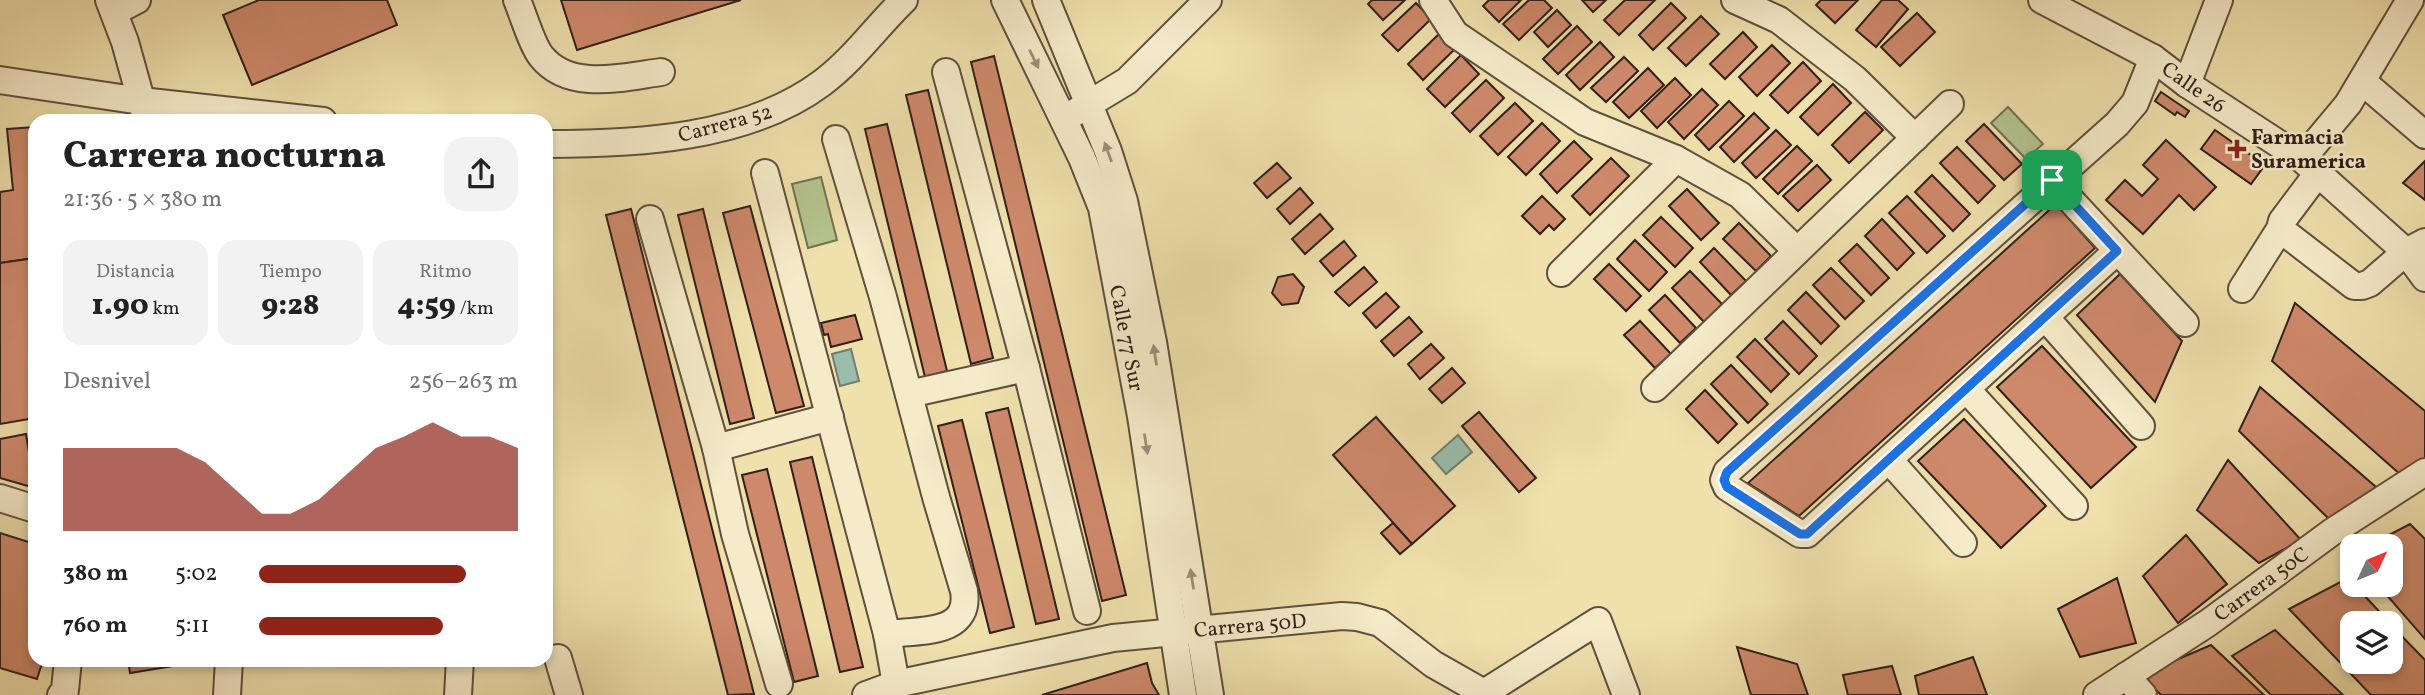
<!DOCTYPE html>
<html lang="es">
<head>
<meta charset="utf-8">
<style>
  body { margin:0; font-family:Vollkorn,serif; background:#f2f2f2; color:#222; height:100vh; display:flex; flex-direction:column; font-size:26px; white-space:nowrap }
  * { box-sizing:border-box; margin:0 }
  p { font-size:23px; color:#767676 }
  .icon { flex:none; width:38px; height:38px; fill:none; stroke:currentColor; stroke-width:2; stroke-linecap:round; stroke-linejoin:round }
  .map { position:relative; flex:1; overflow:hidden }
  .drawer { position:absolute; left:28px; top:114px; width:525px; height:553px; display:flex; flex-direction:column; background:#fff; border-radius:21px; box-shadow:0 4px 10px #0003 }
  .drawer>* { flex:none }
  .needle { width:46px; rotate:46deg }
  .buttons { position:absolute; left:2340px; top:534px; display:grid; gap:14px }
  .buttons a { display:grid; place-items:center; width:63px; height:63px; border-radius:14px; background:#fff; box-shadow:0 4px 10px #0003; font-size:35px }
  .pin { position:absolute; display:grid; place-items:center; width:60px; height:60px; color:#fff; margin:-30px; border-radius:14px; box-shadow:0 4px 10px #0006 }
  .round { display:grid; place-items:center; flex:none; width:74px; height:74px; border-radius:21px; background:#f2f2f2 }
  .summary { display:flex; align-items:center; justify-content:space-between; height:119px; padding:0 35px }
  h1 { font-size:38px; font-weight:800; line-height:52px }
  .figures { display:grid; grid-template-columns:repeat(3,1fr); gap:10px; height:119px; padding:7px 35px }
  .figures div { display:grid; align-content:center; border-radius:18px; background:#f2f2f2; text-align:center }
  .figures b { font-size:30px; font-weight:800 }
  .figures small { font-size:19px; font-weight:400 }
  .figures p { font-size:19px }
  .chart { height:196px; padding:14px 35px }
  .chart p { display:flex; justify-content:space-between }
  .chart svg { width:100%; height:126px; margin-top:7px; fill:#8f2418; opacity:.7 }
  ul { padding:0 35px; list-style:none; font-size:23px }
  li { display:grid; grid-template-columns:112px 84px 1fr; align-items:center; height:52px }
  li i { height:18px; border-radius:9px; background:#8f2418 }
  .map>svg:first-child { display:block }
</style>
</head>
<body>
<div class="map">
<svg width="2425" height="695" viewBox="0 0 2425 695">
  <rect width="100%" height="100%" fill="#efe0ac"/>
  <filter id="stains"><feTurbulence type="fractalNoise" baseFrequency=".00286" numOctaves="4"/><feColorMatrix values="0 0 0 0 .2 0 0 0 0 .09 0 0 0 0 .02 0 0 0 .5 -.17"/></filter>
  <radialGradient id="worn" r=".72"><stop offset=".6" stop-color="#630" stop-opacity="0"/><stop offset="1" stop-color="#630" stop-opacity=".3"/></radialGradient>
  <g fill="#b4c38e" stroke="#727154" stroke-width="2">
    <path d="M 2008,107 L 2043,144 L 2026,159 L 1991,123 Z"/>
    <path d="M 821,177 L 837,240 L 808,248 L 792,184 Z"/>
  </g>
  <g fill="#9abdab" stroke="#707e71" stroke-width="2">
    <path d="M 851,349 L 859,381 L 840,386 L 832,354 Z"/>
    <path d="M 1458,435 L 1472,452 L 1446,474 L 1432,458 Z"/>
  </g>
  <g fill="#ce896b" stroke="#301f19" stroke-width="2">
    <path d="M 259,0 L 387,0 L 397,25 L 252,85 L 223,15 Z"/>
    <path d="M 561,0 L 741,0 L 577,50 Z"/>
    <path d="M 1372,0 L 1405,0 L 1383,20 L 1368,4 Z"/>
    <path d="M 1489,0 L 1521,0 L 1499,22 L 1483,6 Z"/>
    <path d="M 1529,0 L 1544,0 L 1552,8 L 1519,40 L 1503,24 Z"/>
    <path d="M 1582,0 L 1606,0 L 1593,12 Z"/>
    <path d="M 1625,0 L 1655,0 L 1619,35 L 1604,20 Z"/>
    <path d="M 1821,0 L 1858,0 L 1835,23 L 1816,5 Z"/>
    <path d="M 1882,0 L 1898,0 L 1908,9 L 1876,47 L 1856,30 Z"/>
    <path d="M 1416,3 L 1431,19 L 1398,51 L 1382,35 Z"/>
    <path d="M 1671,3 L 1686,18 L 1653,50 L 1639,35 Z"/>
    <path d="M 1557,10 L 1571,25 L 1548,47 L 1534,32 Z"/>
    <path d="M 1917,13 L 1935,32 L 1900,66 L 1881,47 Z"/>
    <path d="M 1701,16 L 1719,34 L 1686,66 L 1668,48 Z"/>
    <path d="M 1577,26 L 1592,42 L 1558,74 L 1543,59 Z"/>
    <path d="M 1441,32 L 1456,48 L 1423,80 L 1408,64 Z"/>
    <path d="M 1743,32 L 1757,47 L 1725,79 L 1710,64 Z"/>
    <path d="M 1600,42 L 1614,57 L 1580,90 L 1566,75 Z"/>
    <path d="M 1772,45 L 1790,63 L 1757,96 L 1739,77 Z"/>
    <path d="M 1461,55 L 1479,74 L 1445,107 L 1427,89 Z"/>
    <path d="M 994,56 L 1126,595 L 1102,601 L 971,62 Z"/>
    <path d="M 1624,57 L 1638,71 L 1606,102 L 1591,88 Z"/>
    <path d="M 1803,62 L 1821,81 L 1788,113 L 1770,95 Z"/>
    <path d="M 1648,68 L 1664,85 L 1629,118 L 1613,102 Z"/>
    <path d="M 1675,78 L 1691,95 L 1657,128 L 1641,111 Z"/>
    <path d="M 1486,80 L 1504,98 L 1470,132 L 1452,113 Z"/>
    <path d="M 1833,84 L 1851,103 L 1818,135 L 1800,117 Z"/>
    <path d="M 1702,89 L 1718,105 L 1684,139 L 1668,122 Z"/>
    <path d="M 928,90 L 993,358 L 971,364 L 906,95 Z"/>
    <path d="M 2161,92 L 2189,111 L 2185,117 L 2177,112 L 2175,115 L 2155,101 Z"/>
    <path d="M 1729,101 L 1744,116 L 1709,150 L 1695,135 Z"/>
    <path d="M 1515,103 L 1533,121 L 1498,155 L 1480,136 Z"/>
    <path d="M 1865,112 L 1883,130 L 1849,163 L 1832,145 Z"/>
    <path d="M 1754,113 L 1769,128 L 1734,162 L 1720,147 Z"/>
    <path d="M 1542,123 L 1560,141 L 1526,175 L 1508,157 Z"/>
    <path d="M 887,124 L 947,371 L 925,377 L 865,129 Z"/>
    <path d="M 1984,124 L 2022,164 L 2004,180 L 1966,141 Z"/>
    <path d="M 35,127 L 35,258 L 0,263 L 0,192 L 13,190 L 7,129 Z"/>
    <path d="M 1776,130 L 1791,145 L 1756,178 L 1742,163 Z"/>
    <path d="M 2215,130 L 2265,165 L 2251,184 L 2201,149 Z"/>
    <path d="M 2166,140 L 2216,187 L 2194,210 L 2179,195 L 2143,234 L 2106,200 L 2125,180 L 2142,196 L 2158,179 L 2143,165 Z"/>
    <path d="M 1574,141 L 1592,159 L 1557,193 L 1540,174 Z"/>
    <path d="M 1797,146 L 1812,161 L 1778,194 L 1763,179 Z"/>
    <path d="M 1957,147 L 1995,186 L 1978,203 L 1940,163 Z"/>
    <path d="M 1611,158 L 1629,176 L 1590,215 L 1572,196 Z"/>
    <path d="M 2425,161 L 2425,200 L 2403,183 Z"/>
    <path d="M 1277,163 L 1291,178 L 1267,198 L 1254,183 Z"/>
    <path d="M 1817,165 L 1831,180 L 1798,211 L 1783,196 Z"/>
    <path d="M 1932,175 L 1970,214 L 1953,231 L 1915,192 Z"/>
    <path d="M 1300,188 L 1313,203 L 1290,224 L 1277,209 Z"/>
    <path d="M 1687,189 L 1719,223 L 1701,240 L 1669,206 Z"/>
    <path d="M 1542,196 L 1565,219 L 1554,230 L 1549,225 L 1540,234 L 1522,216 Z"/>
    <path d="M 1907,196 L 1945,236 L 1927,253 L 1889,213 Z"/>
    <path d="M 2056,204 L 2095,248 L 1799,516 L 1748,483 Z"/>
    <path d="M 750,206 L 804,406 L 776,413 L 723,213 Z"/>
    <path d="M 631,209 L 754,694 L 728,695 L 606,215 Z"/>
    <path d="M 703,209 L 754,418 L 730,424 L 678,215 Z"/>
    <path d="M 1320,214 L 1333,229 L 1305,254 L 1292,239 Z"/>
    <path d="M 1661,217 L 1693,248 L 1675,267 L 1643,235 Z"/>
    <path d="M 1882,219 L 1914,253 L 1897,270 L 1865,236 Z"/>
    <path d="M 1739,223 L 1771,256 L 1756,271 L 1723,239 Z"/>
    <path d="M 1635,240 L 1667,272 L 1649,291 L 1617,259 Z"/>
    <path d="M 1344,241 L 1356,256 L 1333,276 L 1320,261 Z"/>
    <path d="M 1857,244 L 1889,278 L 1871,295 L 1839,261 Z"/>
    <path d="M 1714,248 L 1746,281 L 1731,295 L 1700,262 Z"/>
    <path d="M 35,258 L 35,418 L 0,424 L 0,263 Z"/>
    <path d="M 1609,264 L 1641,296 L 1626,311 L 1594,279 Z"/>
    <path d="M 1364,267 L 1377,282 L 1349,306 L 1335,292 Z"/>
    <path d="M 1831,268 L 1864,301 L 1845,319 L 1813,285 Z"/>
    <path d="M 1690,271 L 1722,304 L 1704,322 L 1672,288 Z"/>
    <path d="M 1293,274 L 1304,287 L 1298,303 L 1282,305 L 1272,293 L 1278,277 Z"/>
    <path d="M 2120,274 L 2182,341 L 2155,402 L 2077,315 Z"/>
    <path d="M 1806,292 L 1839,326 L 1821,344 L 1788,310 Z"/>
    <path d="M 1386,293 L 1399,307 L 1376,328 L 1363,313 Z"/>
    <path d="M 1665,295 L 1696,328 L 1680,343 L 1649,310 Z"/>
    <path d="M 2295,303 L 2425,411 L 2425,459 L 2402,476 L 2272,361 Z"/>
    <path d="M 855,315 L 862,339 L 831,347 L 828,334 L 824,335 L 821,323 Z"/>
    <path d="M 1409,317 L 1422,332 L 1394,356 L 1381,341 Z"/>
    <path d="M 1640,321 L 1671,354 L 1655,368 L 1624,335 Z"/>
    <path d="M 1783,321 L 1817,356 L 1799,374 L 1765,339 Z"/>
    <path d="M 1755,339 L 1789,374 L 1771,392 L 1737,357 Z"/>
    <path d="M 1431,344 L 1444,358 L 1420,379 L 1408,364 Z"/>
    <path d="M 2042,346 L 2136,447 L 2091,488 L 1997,387 Z"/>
    <path d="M 1731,365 L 1768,404 L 1748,423 L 1711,384 Z"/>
    <path d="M 1452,368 L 1465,383 L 1442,403 L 1429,389 Z"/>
    <path d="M 2260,387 L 2376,487 L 2329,519 L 2239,431 Z"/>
    <path d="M 1705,390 L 1737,424 L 1718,443 L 1686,409 Z"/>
    <path d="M 1008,408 L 1059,619 L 1036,624 L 986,413 Z"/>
    <path d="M 1479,412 L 1536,478 L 1519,492 L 1462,426 Z"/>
    <path d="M 1376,417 L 1455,506 L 1412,544 L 1333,455 Z"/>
    <path d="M 1964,419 L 2046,506 L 2001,548 L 1918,461 Z"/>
    <path d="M 962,420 L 1014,627 L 990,633 L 938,426 Z"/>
    <path d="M 26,434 L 35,488 L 0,478 L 0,439 Z"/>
    <path d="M 812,457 L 863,667 L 840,672 L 790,462 Z"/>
    <path d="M 2228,460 L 2301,540 L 2259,563 L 2197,510 Z"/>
    <path d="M 767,469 L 818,676 L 794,682 L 742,475 Z"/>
    <path d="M 1393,523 L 1412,544 L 1400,554 L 1381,533 Z"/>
    <path d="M 2410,524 L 2425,539 L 2425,639 L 2377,584 L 2390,584 L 2390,546 L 2368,546 Z"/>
    <path d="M 0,533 L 35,544 L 35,660 L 43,660 L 37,679 L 0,668 Z"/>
    <path d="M 2186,535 L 2227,584 L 2178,623 L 2143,576 Z"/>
    <path d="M 2117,578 L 2136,643 L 2080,657 L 2058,609 Z"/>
    <path d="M 2348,578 L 2390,623 L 2352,623 L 2352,662 L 2390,662 L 2390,624 L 2425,660 L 2425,695 L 2371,695 L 2289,609 Z"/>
    <path d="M 2275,630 L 2343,695 L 2271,695 L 2232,656 Z"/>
    <path d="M 2211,645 L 2264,695 L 2161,695 L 2141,675 Z"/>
    <path d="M 1737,647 L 1797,664 L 1808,695 L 1751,695 Z"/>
    <path d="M 1973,657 L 1987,695 L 1919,695 L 1915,676 Z"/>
    <path d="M 128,660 L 192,660 L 192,663 L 130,673 Z"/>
    <path d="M 1147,663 L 1152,683 L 1159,695 L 1042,695 Z"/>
    <path d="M 1892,666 L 1901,695 L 1848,695 L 1843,675 Z"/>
  </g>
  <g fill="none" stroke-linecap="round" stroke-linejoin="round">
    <g stroke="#604f3e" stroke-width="30">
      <g id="minor">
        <path d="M 109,0 L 125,42 L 147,121"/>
        <path d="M 517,0 C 523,14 532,45 541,56 C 569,92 624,77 661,72"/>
        <path d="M 1005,0 L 1082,158 L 1102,208 L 1141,416 L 1183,695"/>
        <path d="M 1046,0 L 1108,151 L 1124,201 L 1153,342 L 1210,695"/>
        <path d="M 1433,0 L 1455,34 L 1585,122 L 1676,159 L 1740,195 L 1797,251"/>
        <path d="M 1735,0 L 1779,20 L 1855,79 L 1915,138"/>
        <path d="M 2042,0 L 2153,58 L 2187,84 L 2302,159 L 2406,252 L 2425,278"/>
        <path d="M 114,12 L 137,0"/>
        <path d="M 946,72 L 1026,368 L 1087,611"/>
        <path d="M 0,80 L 141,101 L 323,121"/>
        <path d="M 2363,82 L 2425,135"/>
        <path d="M 2187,84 L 2219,0"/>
        <path d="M 1074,113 L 1127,81 L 1208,0"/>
        <path d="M 546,144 C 636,144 747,139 822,83 C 854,59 876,27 904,0"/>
        <path d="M 2302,159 L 2348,104 L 2410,0"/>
        <path d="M 765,173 L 887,634 C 918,630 971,636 964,591 L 936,497 L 883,297 L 836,139"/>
        <path d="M 2318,173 L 2282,221 L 2280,229 L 2354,286 L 2362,286 L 2370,283 L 2406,252 L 2425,242"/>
        <path d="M 2052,180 L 2185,323"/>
        <path d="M 650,219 L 716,448 L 735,534 L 779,684"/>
        <path d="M 2117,251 L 1807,534 L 1800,534 L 1727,487 L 1724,480 L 1727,472 L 2117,124 L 2135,103 L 2153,58"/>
        <path d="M 1561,273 L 1676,159"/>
        <path d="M 2242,289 L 2280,229"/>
        <path d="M 2045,317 L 2141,426"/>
        <path d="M 1655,388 L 1950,104"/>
        <path d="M 1966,389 L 2074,506"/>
        <path d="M 909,394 L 1026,368"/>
        <path d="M 716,448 L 830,417"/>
        <path d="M 1889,460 L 1963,543"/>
        <path d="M 0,498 L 35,509"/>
        <path d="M 887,634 L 896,684"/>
        <path d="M 558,658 L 569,695"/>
        <path d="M 2126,676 L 2143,695"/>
        <path d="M 1484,693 L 1598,621 L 1626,695"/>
        <path d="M 61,695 L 65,690 L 68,660"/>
        <path d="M 227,695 L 229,660"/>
        <path d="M 458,695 L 460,660"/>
        <path d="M 866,695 L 896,684 L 1113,638 L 1342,616 L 1357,617 L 1380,623 L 1433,664 L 1484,693"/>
        <path d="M 2097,695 L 2208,623 L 2332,532 L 2425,472"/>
      </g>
    </g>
    <use href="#minor" stroke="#f5ebc9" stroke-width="26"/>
  </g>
  <defs><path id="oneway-solid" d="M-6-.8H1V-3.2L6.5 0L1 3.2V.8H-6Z" transform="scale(1.75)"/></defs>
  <g fill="#9c8f7a">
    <use href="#oneway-solid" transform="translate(1034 59) rotate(64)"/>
    <use href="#oneway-solid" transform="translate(1108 152) rotate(-110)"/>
    <use href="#oneway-solid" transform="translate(1155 355) rotate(-99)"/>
    <use href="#oneway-solid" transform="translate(1146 444) rotate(81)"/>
    <use href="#oneway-solid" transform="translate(1192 579) rotate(-99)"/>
  </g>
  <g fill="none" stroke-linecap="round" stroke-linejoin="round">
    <g stroke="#fff" stroke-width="14">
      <path id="route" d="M 2052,180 L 2117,251 L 1807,534 L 1800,534 L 1727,487 L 1724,480 L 1727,472 Z"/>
    </g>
    <use href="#route" stroke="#1a73e8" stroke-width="9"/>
  </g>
  <path fill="#8f2418" stroke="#f5ebc9" stroke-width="2.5" d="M2233.5 138.5h7v7h7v7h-7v7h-7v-7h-7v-7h7z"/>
  <g text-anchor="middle" stroke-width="5" stroke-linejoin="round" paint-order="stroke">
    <g font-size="21" fill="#301f19" stroke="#f5ebc9">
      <text transform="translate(2194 87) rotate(35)" y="7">Calle 26</text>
      <text transform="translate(725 123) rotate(-15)" y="7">Carrera 52</text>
      <text transform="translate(1127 338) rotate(79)" y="7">Calle 77 Sur</text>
      <text transform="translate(2261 584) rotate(-36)" y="7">Carrera 50C</text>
      <text transform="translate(1250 625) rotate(-5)" y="7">Carrera 50D</text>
    </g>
    <g font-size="21" font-weight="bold" fill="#301f19" stroke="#f5ebc9" text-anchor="start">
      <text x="2251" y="144">Farmacia<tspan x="2251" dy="24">Suramerica</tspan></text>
    </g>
  </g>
  <rect width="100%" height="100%" filter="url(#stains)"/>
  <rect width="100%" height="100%" fill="url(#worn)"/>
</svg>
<div class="buttons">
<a><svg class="needle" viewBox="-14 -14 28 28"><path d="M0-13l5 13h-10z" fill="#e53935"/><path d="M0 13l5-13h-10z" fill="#767676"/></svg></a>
<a><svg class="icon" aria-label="layers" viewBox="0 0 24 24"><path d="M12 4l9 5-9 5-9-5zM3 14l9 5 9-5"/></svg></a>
</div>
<div class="pin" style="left:2052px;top:180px;background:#1e9e55"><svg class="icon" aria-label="arrive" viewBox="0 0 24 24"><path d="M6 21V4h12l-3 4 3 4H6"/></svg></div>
<section class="drawer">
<div class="summary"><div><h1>Carrera nocturna</h1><p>21:36 · 5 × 380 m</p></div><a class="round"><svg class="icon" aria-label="share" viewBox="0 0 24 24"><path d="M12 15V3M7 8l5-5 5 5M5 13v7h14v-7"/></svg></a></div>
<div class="figures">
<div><p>Distancia</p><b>1.90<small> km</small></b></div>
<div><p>Tiempo</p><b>9:28</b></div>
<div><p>Ritmo</p><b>4:59<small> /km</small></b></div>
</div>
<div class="chart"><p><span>Desnivel</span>256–263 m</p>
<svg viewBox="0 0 160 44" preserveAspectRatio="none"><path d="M0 44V15L10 15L20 15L30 15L40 15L50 20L60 29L70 38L80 38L90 33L100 24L110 15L120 11L130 6L140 11L150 11L160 15V44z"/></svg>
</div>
<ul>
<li><b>380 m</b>5:02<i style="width:80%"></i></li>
<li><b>760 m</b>5:11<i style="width:71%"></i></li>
</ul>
</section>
</div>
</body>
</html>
